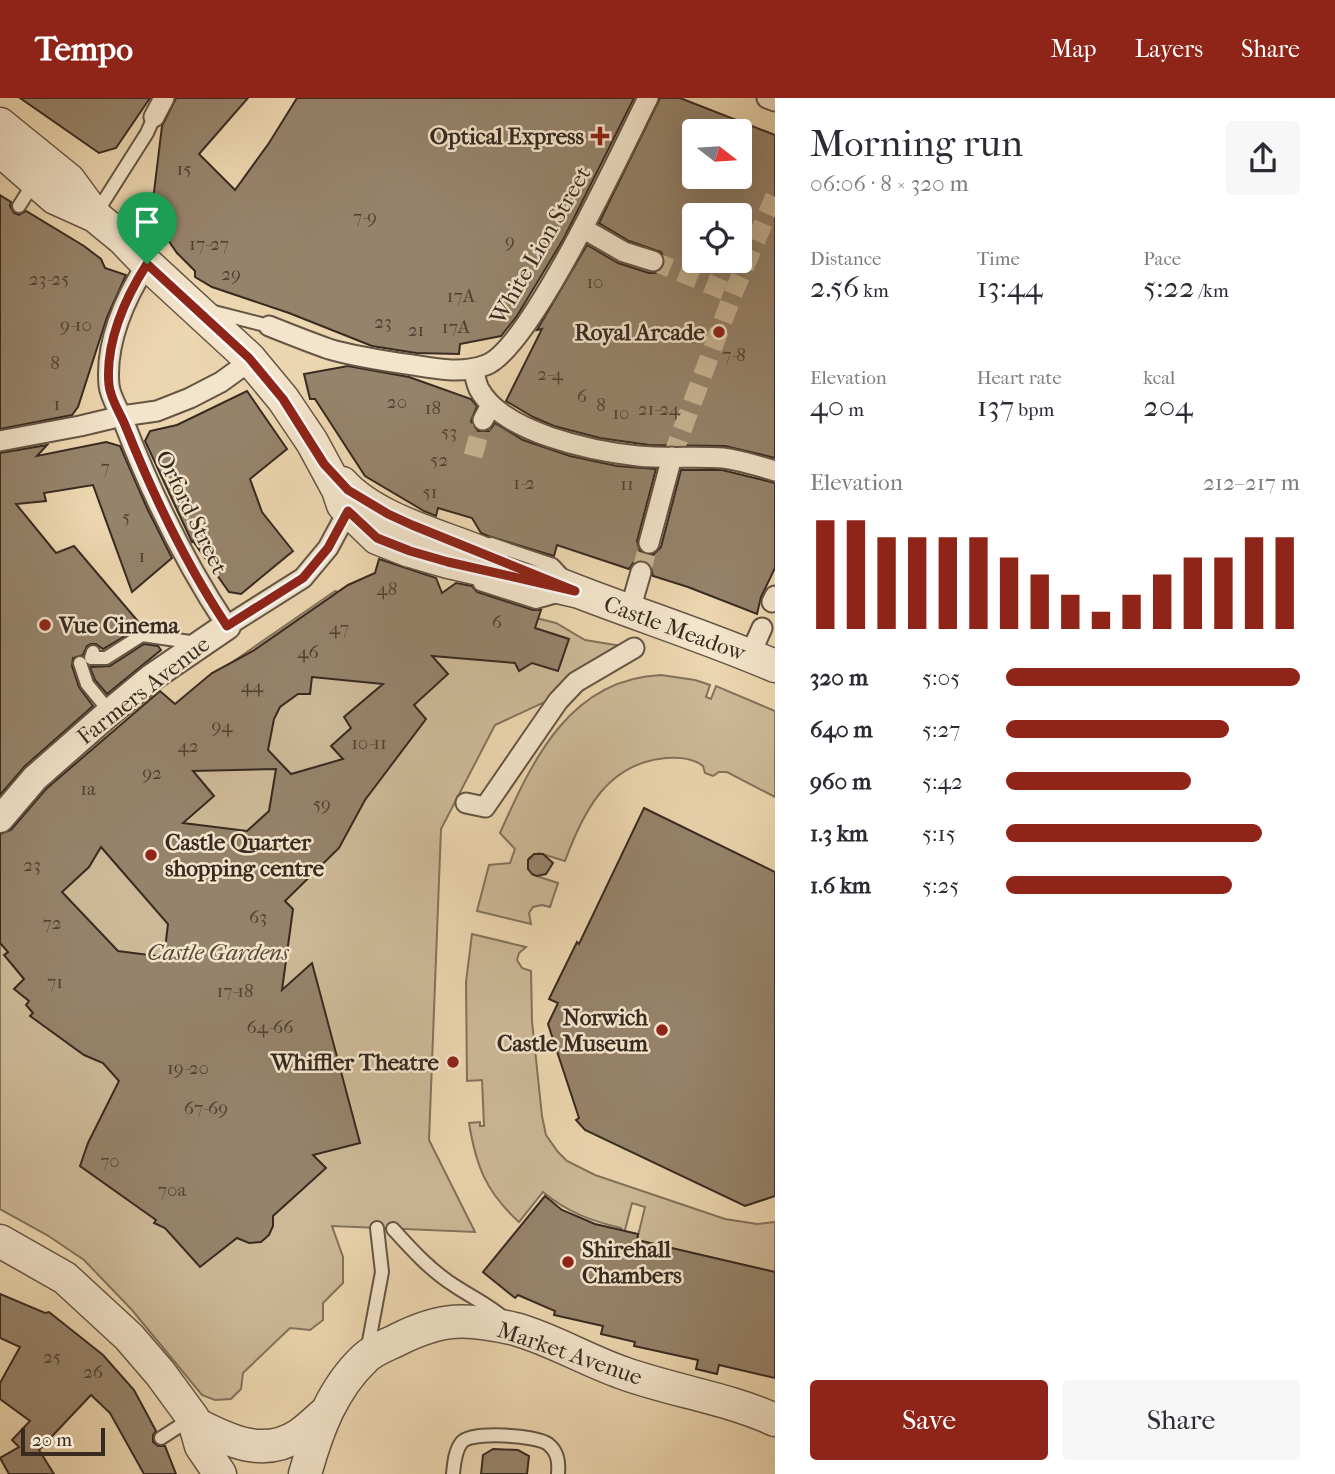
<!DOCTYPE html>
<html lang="en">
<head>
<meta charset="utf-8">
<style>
  body { margin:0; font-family:"IM FELL French Canon",serif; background:#f7f7f7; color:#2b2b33; height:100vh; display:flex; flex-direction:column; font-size:26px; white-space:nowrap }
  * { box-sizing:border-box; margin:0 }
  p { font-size:23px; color:#7c7c81 }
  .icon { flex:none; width:38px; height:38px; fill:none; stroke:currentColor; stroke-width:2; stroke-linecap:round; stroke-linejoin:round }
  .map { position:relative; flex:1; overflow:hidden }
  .side { display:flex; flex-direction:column; background:#fff; width:560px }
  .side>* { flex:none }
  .needle { width:46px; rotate:107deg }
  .fabs { position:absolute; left:682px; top:21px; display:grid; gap:14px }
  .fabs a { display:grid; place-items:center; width:70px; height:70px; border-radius:7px; background:#fff; box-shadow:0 7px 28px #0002; font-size:35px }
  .scale { position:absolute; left:21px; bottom:18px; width:84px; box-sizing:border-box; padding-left:7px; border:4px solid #382a21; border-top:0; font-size:19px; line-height:24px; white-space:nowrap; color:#382a21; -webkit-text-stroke:5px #f3e4cb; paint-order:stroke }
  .pin { position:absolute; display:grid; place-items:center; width:60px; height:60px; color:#fff; margin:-72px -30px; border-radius:50% 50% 50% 0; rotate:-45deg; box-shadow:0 0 7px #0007 }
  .pin .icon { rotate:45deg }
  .round { display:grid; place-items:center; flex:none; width:74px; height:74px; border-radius:7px; background:#f7f7f7 }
  .headline { display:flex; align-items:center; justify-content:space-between; height:119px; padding:0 35px }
  h1 { font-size:38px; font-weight:600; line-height:52px }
  .metrics { display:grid; grid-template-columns:repeat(3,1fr); gap:10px; height:119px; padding:7px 35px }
  .metrics div { display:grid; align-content:center }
  .metrics b { font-size:30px; font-weight:600 }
  .metrics small { font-size:19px; font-weight:400 }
  .metrics p { font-size:19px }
  .chart { height:196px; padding:14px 35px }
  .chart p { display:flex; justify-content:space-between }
  .chart svg { width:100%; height:126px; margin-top:7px; stroke:#8f2418; stroke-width:6 }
  .action { display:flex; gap:14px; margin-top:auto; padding:14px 35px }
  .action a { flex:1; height:80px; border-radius:7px; background:#8f2418; color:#fff; font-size:28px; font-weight:600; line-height:80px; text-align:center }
  .action a+a { background:#f7f7f7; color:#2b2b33 }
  ul { padding:0 35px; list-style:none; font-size:23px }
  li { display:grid; grid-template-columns:112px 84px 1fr; align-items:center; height:52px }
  li i { height:18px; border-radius:9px; background:#8f2418 }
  header { display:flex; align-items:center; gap:42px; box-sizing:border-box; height:98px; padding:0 35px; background:#8f2418; color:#fff }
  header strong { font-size:33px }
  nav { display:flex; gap:38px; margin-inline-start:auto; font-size:24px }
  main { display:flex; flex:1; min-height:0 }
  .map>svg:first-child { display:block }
</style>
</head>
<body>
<header>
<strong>Tempo</strong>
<nav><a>Map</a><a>Layers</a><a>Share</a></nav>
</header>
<main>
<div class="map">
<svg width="775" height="1376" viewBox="0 0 775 1376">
  <rect width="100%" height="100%" fill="#ecd6af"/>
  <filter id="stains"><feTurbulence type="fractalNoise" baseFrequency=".00286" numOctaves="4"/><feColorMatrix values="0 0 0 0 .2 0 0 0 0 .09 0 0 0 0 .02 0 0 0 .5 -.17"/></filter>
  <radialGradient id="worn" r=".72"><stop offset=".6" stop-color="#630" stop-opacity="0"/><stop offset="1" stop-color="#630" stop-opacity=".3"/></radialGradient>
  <g fill="#cdb997" stroke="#82725c" stroke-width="2">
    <path d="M 335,493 L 379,505 L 476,505 L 556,525 L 585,542 L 634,550 L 627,566 L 495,627 L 441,731 L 429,1042 L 475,1134 L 332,1128 L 343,1159 L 343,1185 L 323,1205 L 323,1222 L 310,1232 L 290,1230 L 243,1275 L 241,1291 L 231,1301 L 215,1302 L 202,1297 L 132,1212 L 84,1162 L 47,1137 L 0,1111 L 0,767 L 205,583 Z"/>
    <path d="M 661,577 L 695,582 L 710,587 L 706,599 L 711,601 L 716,588 L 775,613 L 775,699 L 727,674 L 719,674 L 713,678 L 705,675 L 703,668 C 693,660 679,659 666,660 C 607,665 583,714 565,763 L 539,755 L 529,760 L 528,768 L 533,777 L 558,785 L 550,809 L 542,807 L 533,809 L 529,815 L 531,826 L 477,813 L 489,767 L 510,765 L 515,751 L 500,735 C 533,661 570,581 661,577 Z"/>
    <path d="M 472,836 L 526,849 L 519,855 L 517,862 L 522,870 L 531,873 L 532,923 L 542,1018 L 546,1037 L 558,1054 L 567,1063 L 595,1077 L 725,1121 L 757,1126 L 775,1124 L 775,1174 L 637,1142 L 645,1109 L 632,1105 L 624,1136 L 621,1130 C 591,1123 567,1114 543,1094 L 519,1124 C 486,1094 476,1068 469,1025 L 480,1024 L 480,1028 L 484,1028 L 482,982 L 467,983 L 466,884 Z"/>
  </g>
  <g fill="#96836b" stroke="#382a21" stroke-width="2" fill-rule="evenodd">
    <path d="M 20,0 L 150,0 L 116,50 L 99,55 Z"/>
    <path d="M 176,0 L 248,0 L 199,56 L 235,92 L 269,45 L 297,0 L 634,0 L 564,140 L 517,218 L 501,238 L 460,246 L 459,256 L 416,255 L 372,248 L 289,215 L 212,189 L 195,179 L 195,173 L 177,155 L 164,136 L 159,112 L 145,108 L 154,94 L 162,28 Z"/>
    <path d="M 660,0 L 680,0 L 775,37 L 775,360 L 725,348 L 649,347 L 600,340 L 554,328 L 533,319 L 506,303 L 542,231 L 537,232 L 587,147 L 618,165 L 649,175 L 656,175 L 664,167 L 665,161 L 661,154 L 629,143 L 599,125 ZM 695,33 L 740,33 L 740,79 L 695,79 ZM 695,117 L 740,117 L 740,163 L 695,163 Z"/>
    <path d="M 0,97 L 11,104 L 10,108 L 14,115 L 19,117 L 26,113 L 84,148 L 101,161 L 105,170 L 126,177 L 107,219 L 78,309 L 72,317 L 0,331 Z"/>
    <path d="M 348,268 L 409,279 L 471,301 L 477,308 L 471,323 L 478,333 L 489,333 L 495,325 L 523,342 L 570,358 L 617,368 L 656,371 L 637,443 L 640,453 L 645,457 L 653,457 L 661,449 L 681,372 L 722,372 L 775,385 L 775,470 L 761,499 L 757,516 L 688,489 L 653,478 L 650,466 L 644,462 L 633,465 L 629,471 L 557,447 L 554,458 L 488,438 L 481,435 L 472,420 L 438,410 L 436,418 L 424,413 L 365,378 L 315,301 L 310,301 L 304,276 Z"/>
    <path d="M 247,293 L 287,351 L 250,381 L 262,414 L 293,453 L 241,496 L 229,494 L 193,443 L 192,444 L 145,343 L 150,333 L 177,327 Z"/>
    <path d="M 106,344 L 120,348 L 147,410 L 172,460 L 132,494 L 93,387 L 44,395 L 46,403 L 16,406 L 56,455 L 74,448 L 142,528 L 103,551 L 96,546 L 91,546 L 87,548 L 83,557 L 73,560 L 72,568 L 79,589 L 93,608 L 25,668 L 0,697 L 0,355 L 47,347 L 37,358 Z"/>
    <path d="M 379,461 L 436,480 L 442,495 L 456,485 L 472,488 L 477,494 L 533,512 L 541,512 L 535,530 L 569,541 L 558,573 L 532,565 L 519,573 L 515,565 L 432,558 L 448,576 L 414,607 L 426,621 L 365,702 L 339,750 L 285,803 L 293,811 L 282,892 L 312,865 L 360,1045 L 313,1057 L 326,1070 L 273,1118 L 273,1128 L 269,1137 L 261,1144 L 249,1145 L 237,1140 L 200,1169 L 165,1130 L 154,1125 L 156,1122 L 80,1068 L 88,1045 L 119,983 L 103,965 L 84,957 L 30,918 L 33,915 L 26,907 L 29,903 L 14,891 L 24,881 L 4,857 L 8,854 L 0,845 L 0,736 L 11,732 L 46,691 L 160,593 L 175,606 L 212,575 L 253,553 L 348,487 L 375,475 ZM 312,579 L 383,586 L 344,619 L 351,630 L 331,648 L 343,661 L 291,676 L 268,652 L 274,621 L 280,609 L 298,596 L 310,596 ZM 276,671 L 269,713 L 247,733 L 183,725 L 214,698 L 193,673 ZM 101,749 L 168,826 L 164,859 L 118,853 L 62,794 L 89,769 Z"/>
    <path d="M 144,546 L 158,548 L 161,552 L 107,596 L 95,582 L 90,569 L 110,568 Z"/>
    <path d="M 644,710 L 775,774 L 775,1098 L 745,1108 L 585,1032 L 576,1022 L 579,1020 L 548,926 L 558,905 L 549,901 L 577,844 L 579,846 Z"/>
    <path d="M 534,756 L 543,756 L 553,765 L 546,776 L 537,778 L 532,776 L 528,771 L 528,762 Z"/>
    <path d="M 545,1098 L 562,1112 L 595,1126 L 638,1136 L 637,1142 L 775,1174 L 775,1280 L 719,1267 L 717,1276 L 696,1271 L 698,1262 L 634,1248 L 635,1244 L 601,1236 L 603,1228 L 554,1217 L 555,1213 L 518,1197 L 515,1200 L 483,1174 Z"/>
    <path d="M 0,1196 L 45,1215 L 49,1214 L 103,1257 L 134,1292 L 156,1333 L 153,1337 L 153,1344 L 158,1348 L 165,1348 L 176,1376 L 144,1376 L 110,1315 L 91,1297 L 39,1352 L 54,1376 L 9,1376 L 0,1360 L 19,1349 L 12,1342 L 30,1323 L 0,1301 L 0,1285 L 20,1249 L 0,1240 Z"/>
    <path d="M 493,1351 L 518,1352 L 529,1358 L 527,1376 L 481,1376 L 483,1357 Z"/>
  </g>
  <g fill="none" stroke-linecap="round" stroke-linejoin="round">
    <g stroke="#c8b493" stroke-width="19" stroke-dasharray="19 10" stroke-linecap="butt">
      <path d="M 653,163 L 733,196"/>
      <path d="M 473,358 L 483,322"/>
      <path d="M 672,359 L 733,196 L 775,98"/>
      <path d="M 641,474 L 649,445"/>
    </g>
    <g stroke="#655544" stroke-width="16">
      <g id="service">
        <path d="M 19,108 L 35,83"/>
        <path d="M 95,117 L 147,35 L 154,19"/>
        <path d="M 210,213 L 269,228"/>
        <path d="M 491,446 L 553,467 L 565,480"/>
        <path d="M 480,486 L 536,504 L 557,498"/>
        <path d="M 93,554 L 91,560 L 106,560 L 142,537 L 197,545"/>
        <path d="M 80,565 L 87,586 L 110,614"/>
        <path d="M 393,1131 C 412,1152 431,1173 455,1188 C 473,1200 491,1208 506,1222"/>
        <path d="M 367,1254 L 382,1174 L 377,1130"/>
        <path d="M 161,1340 L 192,1320"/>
        <path d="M 453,1376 C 454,1366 455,1352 462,1344 C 472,1333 536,1337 548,1346 C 558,1354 559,1364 558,1376"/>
      </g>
    </g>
    <g stroke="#655544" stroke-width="23">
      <g id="pedestrian">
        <path d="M 767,0 L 775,3"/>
        <path d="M 154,19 L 164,0"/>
        <path d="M 584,131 L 624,154 L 653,163"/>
        <path d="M 147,166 C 125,200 105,245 109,287 C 110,300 121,315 125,327 C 152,397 185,465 227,528 L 303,480 L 328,450 L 348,413"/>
        <path d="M 269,228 C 289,236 309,244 329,251 C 356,259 385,263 413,267 C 437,271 462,276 486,267 C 531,250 623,49 648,0"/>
        <path d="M 473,271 C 475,277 476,285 479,291 C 503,335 592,353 638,358 C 666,361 695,358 723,360 C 740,362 759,368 775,373"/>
        <path d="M 483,322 L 491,307"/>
        <path d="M 0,343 L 80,328 L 122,318 L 157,313 L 190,300 L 221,284 L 239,271 L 249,260"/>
        <path d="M 649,445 L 672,359"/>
        <path d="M 772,504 L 775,498"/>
        <path d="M 630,512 L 641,474"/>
        <path d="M 750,557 L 762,530"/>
        <path d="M 466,705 L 485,709 L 558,603 L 576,584 L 634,550"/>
      </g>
    </g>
    <g stroke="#655544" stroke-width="30">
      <path id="minor" d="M 0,721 L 35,680 L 110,614 L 151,580 L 227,528"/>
    </g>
    <g stroke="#655544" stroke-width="35">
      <g id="tertiary">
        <path d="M 0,26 L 69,82 L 94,116"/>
        <path d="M 0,52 L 55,100 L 95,118 L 123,141 L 147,166 L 249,260 L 283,301 L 312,344 L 338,392 L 343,407 L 377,440 L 410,453 L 448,464 L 575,493"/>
        <path d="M 342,385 C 376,423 446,439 492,459"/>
        <path d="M 556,485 C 628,514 703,537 775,568"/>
        <path d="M 0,1143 L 65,1180 L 129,1239 L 160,1275 L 193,1320 L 201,1348 L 220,1376"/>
        <path d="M 196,1326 C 229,1343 264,1360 299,1337 C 308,1331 316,1323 324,1316"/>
        <path d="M 305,1376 C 317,1333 332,1291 365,1260 C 373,1252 387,1247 397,1242 C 442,1219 467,1220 515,1231 C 549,1240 588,1263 623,1275 C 673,1293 727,1300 775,1322"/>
      </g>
    </g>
    <use href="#service" stroke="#f3e4cb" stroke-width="12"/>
    <use href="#pedestrian" stroke="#f3e4cb" stroke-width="19"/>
    <use href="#minor" stroke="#f3e4cb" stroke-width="26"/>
    <use href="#tertiary" stroke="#f3e4cb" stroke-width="32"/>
  </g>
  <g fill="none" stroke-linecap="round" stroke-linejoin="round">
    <g stroke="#fff" stroke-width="14">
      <path id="route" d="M 147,166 L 249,260 L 283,301 L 324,366 L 348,392 L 388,416 L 412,427 L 575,493 L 448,464 L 410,453 L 377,440 L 348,413 L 328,450 L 303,480 L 227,528 C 185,465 153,397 125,327 C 120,315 110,300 109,287 C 105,245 125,200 147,166 Z"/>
    </g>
    <use href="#route" stroke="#8f2418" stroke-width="9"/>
  </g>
  <g fill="#8f2418" stroke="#f3e4cb" stroke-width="2.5">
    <path d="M596.5 27.5h7v7h7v7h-7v7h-7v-7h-7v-7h7z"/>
    <circle cx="719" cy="234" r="7"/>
    <circle cx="45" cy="527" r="7"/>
    <circle cx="151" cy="757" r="7"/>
    <circle cx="662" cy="932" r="7"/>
    <circle cx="453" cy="964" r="7"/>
    <circle cx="568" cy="1164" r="7"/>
  </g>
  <g text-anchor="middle" stroke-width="5" stroke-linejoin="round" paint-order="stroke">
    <g font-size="19" fill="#504034">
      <text x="184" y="77">15</text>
      <text x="365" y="125">7-9</text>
      <text x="510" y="149">9</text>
      <text x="209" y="152">17-27</text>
      <text x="231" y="182">29</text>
      <text x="49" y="187">23-25</text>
      <text x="595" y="190">10</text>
      <text x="461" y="204">17A</text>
      <text x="383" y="230">23</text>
      <text x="76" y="233">9-10</text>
      <text x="456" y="235">17A</text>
      <text x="416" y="238">21</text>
      <text x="734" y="263">7-8</text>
      <text x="55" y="271">8</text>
      <text x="550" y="282">2-4</text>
      <text x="582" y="304">6</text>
      <text x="397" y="310">20</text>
      <text x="57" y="312">1</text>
      <text x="601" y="313">8</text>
      <text x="433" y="316">18</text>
      <text x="659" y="317">21-24</text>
      <text x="621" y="321">10</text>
      <text x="449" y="340">53</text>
      <text x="439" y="368">52</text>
      <text x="105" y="375">7</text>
      <text x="524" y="391">1-2</text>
      <text x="627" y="392">11</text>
      <text x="430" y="400">51</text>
      <text x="126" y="425">5</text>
      <text x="142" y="464">1</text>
      <text x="387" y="497">48</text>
      <text x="497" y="530">6</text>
      <text x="339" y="536">47</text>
      <text x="308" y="560">46</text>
      <text x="252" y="594">44</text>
      <text x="222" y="634">94</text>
      <text x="369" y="651">10-11</text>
      <text x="188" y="654">42</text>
      <text x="152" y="681">92</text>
      <text x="88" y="697">1a</text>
      <text x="322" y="712">59</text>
      <text x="32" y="773">23</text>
      <text x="258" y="825">63</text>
      <text x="52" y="831">72</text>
      <text x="55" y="890">71</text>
      <text x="235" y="899">17-18</text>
      <text x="270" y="935">64-66</text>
      <text x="188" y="976">19-20</text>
      <text x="206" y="1016">67-69</text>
      <text x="110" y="1069">70</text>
      <text x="172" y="1098">70a</text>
      <text x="52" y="1265">25</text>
      <text x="93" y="1280">26</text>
    </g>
    <g font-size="23" font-weight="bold" fill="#382a21" stroke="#f3e4cb" text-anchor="end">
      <text x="584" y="46">Optical Express</text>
      <text x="705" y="242">Royal Arcade</text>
      <text x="59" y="535" text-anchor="start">Vue Cinema</text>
      <text x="165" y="752" text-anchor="start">Castle Quarter<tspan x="165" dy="26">shopping centre</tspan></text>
      <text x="648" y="927">Norwich<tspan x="648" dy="26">Castle Museum</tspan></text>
      <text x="439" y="972">Whiffler Theatre</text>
      <text x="582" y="1159" text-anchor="start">Shirehall<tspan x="582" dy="26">Chambers</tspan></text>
    </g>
    <g font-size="23" fill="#382a21" stroke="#f3e4cb">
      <text transform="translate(540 147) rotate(-60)" y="8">White Lion Street</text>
      <text transform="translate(192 414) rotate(64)" y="8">Orford Street</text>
      <text transform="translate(675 530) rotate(20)" y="8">Castle Meadow</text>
      <text transform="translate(143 592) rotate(-38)" y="8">Farmers Avenue</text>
      <text transform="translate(570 1255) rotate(19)" y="8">Market Avenue</text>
    </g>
    <g font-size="23" font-style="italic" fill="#564739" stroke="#f3e4cb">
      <text x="218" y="862">Castle Gardens</text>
    </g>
  </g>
  <rect width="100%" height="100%" filter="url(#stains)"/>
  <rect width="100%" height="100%" fill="url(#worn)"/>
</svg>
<div class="fabs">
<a><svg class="needle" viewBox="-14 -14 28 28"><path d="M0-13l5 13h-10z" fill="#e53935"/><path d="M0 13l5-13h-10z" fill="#7c7c81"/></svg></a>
<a><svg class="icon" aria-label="locate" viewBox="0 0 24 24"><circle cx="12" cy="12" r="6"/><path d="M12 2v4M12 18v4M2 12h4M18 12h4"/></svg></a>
</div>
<div class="scale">20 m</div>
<div class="pin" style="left:147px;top:166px;background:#1e9e55"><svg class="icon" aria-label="arrive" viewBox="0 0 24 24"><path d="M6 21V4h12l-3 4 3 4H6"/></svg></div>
</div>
<section class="side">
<div class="headline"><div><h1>Morning run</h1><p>06:06 · 8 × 320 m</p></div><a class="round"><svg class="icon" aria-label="share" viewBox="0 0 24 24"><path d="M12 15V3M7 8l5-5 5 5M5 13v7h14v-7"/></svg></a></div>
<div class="metrics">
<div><p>Distance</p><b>2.56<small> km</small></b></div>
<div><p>Time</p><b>13:44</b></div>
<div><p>Pace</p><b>5:22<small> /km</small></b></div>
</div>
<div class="metrics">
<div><p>Elevation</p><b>40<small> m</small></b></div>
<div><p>Heart rate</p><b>137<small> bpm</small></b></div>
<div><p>kcal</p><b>204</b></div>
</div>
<div class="chart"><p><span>Elevation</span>212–217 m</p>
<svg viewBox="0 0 160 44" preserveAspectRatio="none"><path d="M5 44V6M15 44V6M25 44V12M35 44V12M45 44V12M55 44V12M65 44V19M75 44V25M85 44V32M95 44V38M105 44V32M115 44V25M125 44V19M135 44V19M145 44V12M155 44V12"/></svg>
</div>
<ul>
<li><b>320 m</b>5:05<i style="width:100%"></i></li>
<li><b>640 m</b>5:27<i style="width:76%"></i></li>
<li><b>960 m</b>5:42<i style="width:63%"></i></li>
<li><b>1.3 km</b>5:15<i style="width:87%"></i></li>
<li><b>1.6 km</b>5:25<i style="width:77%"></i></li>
</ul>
<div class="action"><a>Save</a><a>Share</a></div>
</section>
</main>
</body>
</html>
